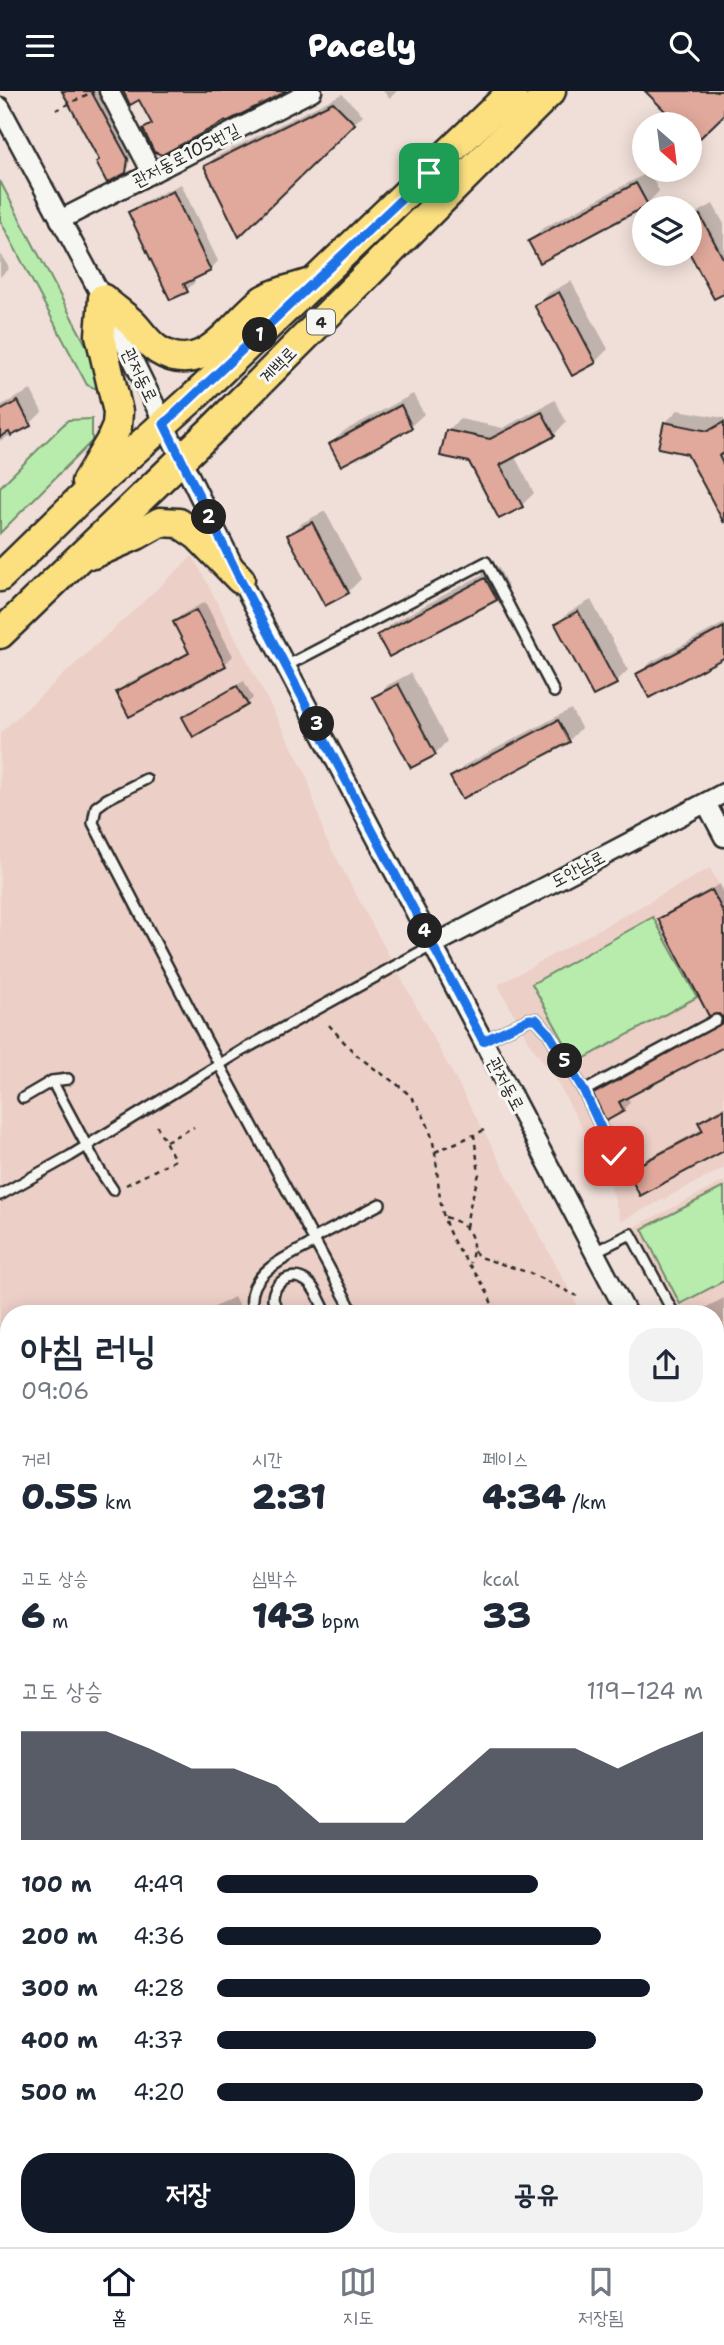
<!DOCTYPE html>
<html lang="ko">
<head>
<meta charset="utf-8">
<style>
  body { margin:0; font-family:"Shantell Sans","Poor Story",sans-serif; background:#f2f2f3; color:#1f2937; height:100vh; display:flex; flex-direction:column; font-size:26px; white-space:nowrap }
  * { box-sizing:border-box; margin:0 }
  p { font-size:23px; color:#747a83 }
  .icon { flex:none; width:38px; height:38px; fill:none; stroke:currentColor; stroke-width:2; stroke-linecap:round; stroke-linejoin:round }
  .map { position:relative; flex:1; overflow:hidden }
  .sheet { position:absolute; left:0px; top:1214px; width:724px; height:942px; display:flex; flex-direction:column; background:#fff; border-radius:28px 28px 0 0; box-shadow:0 4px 18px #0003 }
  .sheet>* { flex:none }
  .needle { width:46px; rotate:152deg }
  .fabs { position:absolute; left:632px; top:21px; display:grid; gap:14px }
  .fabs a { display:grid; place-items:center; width:70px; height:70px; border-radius:50%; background:#fff; box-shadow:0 4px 18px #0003; font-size:35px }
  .pin { position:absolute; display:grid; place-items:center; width:60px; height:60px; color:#fff; margin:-30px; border-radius:14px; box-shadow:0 4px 10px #0006 }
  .km { position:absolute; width:35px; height:35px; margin:-18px; border-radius:50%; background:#222; color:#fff; font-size:19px; line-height:35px; text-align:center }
  .round { display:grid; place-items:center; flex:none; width:74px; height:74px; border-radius:28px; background:#f2f2f3 }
  .summary { display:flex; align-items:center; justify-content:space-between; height:119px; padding:0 21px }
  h1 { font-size:38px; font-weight:800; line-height:52px }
  .metrics { display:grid; grid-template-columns:repeat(3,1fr); gap:10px; height:119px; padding:7px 21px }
  .metrics div { display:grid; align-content:center }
  .metrics b { font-size:35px; font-weight:800 }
  .metrics small { font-size:19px; font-weight:400 }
  .metrics p { font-size:19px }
  .chart { height:196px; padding:14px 21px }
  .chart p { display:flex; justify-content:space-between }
  .chart svg { width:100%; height:126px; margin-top:7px; fill:#111827; opacity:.7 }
  .cta { display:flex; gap:14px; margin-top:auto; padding:14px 21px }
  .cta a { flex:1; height:80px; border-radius:28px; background:#111827; color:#fff; font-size:28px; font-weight:800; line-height:80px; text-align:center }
  .cta a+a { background:#f2f2f3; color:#1f2937 }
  ul { padding:0 21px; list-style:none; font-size:23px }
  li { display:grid; grid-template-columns:112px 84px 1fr; align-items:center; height:52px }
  li i { height:18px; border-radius:9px; background:#111827 }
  header { display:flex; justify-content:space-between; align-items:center; height:91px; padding:0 21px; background:#111827; color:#fff; font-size:32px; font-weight:800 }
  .dock { display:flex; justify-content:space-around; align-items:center; height:98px; border-top:2px solid #e0e1e3; background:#fff; font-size:19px; color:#747a83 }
  .dock a { display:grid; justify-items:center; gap:4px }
  .dock .active { color:#111827 }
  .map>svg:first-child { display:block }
</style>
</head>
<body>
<header><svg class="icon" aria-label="menu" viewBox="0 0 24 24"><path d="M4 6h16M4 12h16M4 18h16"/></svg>Pacely<svg class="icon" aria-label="search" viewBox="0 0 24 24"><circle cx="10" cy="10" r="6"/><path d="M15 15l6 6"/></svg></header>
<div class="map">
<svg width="724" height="2156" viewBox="0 0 724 2156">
  <rect width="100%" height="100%" fill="#f0dfd8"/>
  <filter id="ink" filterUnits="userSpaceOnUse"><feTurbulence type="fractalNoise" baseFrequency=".0143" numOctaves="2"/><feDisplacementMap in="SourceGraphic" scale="14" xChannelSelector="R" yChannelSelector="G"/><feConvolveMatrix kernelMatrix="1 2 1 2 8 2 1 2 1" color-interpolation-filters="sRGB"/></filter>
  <g filter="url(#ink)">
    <g fill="#eccfc6">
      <path d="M 193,465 L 306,683 L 325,746 L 579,1217 L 568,1223 L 9,1223 L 9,1930 L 0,1910 L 0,642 Z"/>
      <path d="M 710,777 L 724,804 L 724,1077 L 621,1130 L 607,1083 L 555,987 L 530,953 L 498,894 Z"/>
      <path d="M 724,1090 L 724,1326 L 716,1309 L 716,1223 L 672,1223 L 629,1139 Z"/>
    </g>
    <g fill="#b8ecad" stroke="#728c6c" stroke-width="2">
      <path d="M 0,90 L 106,292 L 97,298 L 87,294 L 0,129 Z"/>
      <path d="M 92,328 L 92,350 L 0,442 L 0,396 L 68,329 Z"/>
      <path d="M 653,826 L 697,906 L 576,972 L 532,893 Z"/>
      <path d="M 724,1096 L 724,1190 L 680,1213 L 642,1138 Z"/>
      <path d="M 724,1884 L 724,2156 L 597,2156 L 596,2147 L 716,2147 L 716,1888 Z"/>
      <path d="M 0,1910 L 9,1930 L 9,2147 L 471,2147 L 471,2156 L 0,2156 Z"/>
    </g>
    <g fill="#0003">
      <path d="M 60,0 L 97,0 L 131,64 L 129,76 L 125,81 L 101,68 L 67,5 L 64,7 Z"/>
      <path d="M 383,0 L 397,0 L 390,7 Z"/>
      <path d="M 342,3 L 363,24 L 240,143 L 206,75 L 215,66 Z"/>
      <path d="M 649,81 L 659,100 L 647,113 L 530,150 L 543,137 Z"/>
      <path d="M 181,93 L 218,170 L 210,179 L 193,186 L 195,191 L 187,199 L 130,121 L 139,113 Z"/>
      <path d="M 713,113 L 724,133 L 724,201 L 714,206 L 690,159 L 690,126 Z"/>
      <path d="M 0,162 L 9,177 L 0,186 Z"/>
      <path d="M 571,190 L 608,258 L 595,271 L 536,215 L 549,202 Z"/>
      <path d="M 31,299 L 42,321 L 30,333 L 0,350 L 0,315 Z"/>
      <path d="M 413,303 L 424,323 L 411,335 L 342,372 L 331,353 L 344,340 Z"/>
      <path d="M 555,309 L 566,331 L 554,344 L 514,364 L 534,402 L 522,414 L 470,370 L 447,340 L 460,328 L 503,337 Z"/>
      <path d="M 678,319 L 724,327 L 724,415 L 665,332 Z"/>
      <path d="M 325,420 L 361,488 L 348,501 L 326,513 L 289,445 L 302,432 Z"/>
      <path d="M 498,475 L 508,495 L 496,507 L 380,544 L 392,532 Z"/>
      <path d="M 591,509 L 628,579 L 616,591 L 557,533 L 569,521 Z"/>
      <path d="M 205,511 L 233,565 L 225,573 L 118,602 L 126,593 L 190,560 L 175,531 L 183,523 Z"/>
      <path d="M 724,532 L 724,565 L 638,584 L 651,571 Z"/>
      <path d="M 411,582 L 447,650 L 435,663 L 376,607 L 388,594 Z"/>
      <path d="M 244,590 L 253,607 L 247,613 L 185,627 L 191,620 Z"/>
      <path d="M 571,618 L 581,637 L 569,650 L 453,687 L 465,674 Z"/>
      <path d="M 720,793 L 724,801 L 724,925 L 660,829 L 668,821 Z"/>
      <path d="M 724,929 L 724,954 L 627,1005 L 630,1011 L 623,1019 L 595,1003 L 603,996 Z"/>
      <path d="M 724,1016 L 724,1058 L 629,1081 L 637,1073 L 704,1037 L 701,1031 L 708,1024 Z"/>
      <path d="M 234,1206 L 243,1223 L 201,1223 Z"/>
      <path d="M 724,1207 L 724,1241 L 716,1245 L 716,1223 L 693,1223 Z"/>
      <path d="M 0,1360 L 9,1376 L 9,1395 L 0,1402 Z"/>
      <path d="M 9,1447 L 9,1500 L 0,1505 L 0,1451 Z"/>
      <path d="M 716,1457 L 724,1473 L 724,1547 L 716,1551 Z"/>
    </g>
    <g fill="#e1a99b" stroke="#2b2b2b" stroke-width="2">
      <path d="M 62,0 L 91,0 L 128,68 L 126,82 L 107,92 L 96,71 L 99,69 Z"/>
      <path d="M 123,0 L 287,0 L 226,31 L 225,30 L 162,64 L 154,61 L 143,38 L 152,33 L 139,9 L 130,14 Z"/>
      <path d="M 645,0 L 724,0 L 724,24 L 696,51 L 690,44 L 690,33 L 678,33 Z"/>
      <path d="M 333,11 L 355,33 L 239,146 L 204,75 Z"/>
      <path d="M 636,92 L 648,114 L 540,172 L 528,150 Z"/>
      <path d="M 173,100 L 211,180 L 184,193 L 188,201 L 170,209 L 128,121 Z"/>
      <path d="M 700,124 L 724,169 L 724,203 L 714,208 L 690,163 L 690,130 Z"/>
      <path d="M 559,201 L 596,272 L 572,285 L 534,214 Z"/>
      <path d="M 18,310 L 31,335 L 11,345 L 9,341 L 0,346 L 0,320 Z"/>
      <path d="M 401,314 L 412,337 L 341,375 L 329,353 Z"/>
      <path d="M 542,321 L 555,345 L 500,374 L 523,416 L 499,428 L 469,371 L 440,365 L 446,339 L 490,348 Z"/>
      <path d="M 664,331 L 708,340 L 724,331 L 724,362 L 719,365 L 724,375 L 724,432 L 687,363 L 658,357 Z"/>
      <path d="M 312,431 L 349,502 L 325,515 L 287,444 Z"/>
      <path d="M 485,487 L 497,509 L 389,566 L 377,544 Z"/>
      <path d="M 196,519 L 226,575 L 129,626 L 116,601 L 189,562 L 173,531 Z"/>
      <path d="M 578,520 L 617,593 L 593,605 L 555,533 Z"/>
      <path d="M 724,536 L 724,567 L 649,607 L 636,583 Z"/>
      <path d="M 398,593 L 436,664 L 411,677 L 373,606 Z"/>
      <path d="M 237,595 L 248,614 L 193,646 L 182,626 Z"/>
      <path d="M 558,629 L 570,651 L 462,708 L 450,686 Z"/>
      <path d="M 712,799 L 724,823 L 724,956 L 619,1011 L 624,1020 L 606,1030 L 593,1003 L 722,932 L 722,926 L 719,923 L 709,925 L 658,828 Z"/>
      <path d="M 724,1018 L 724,1060 L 640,1105 L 627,1080 L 703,1040 L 698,1031 Z"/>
    </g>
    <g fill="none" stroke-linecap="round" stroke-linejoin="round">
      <g stroke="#2b2b2b" stroke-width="14">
        <g id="lane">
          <path d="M 286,575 L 486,471 L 554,601"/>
          <path d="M 146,688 L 107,708 L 96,716 L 93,732 L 205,947 L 354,1223"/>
          <path d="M 483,950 L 529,928 L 536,928 L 548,941 L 584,1000 L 716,929"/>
          <path d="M 52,990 L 99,1078 L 113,1099"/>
          <path d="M 584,1000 L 614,1065"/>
          <path d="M 23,1007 L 52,990 L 68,988"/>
          <path d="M 0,1104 L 70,1065 L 243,959 L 433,854"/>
          <path d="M 313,1148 L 380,1113"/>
          <path d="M 594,1161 L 631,1143 L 674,1223"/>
          <path d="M 254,1223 C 241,1183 286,1167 315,1151"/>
          <path d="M 280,1223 C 277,1218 274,1213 273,1208 C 273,1191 292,1180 306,1190 C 316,1196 321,1213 327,1223"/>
          <path d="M 0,1320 L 9,1336"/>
          <path d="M 716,1345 L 724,1341"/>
          <path d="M 0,1422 L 9,1417"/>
        </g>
      </g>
      <g stroke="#2b2b2b" stroke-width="23">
        <g id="street">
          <path d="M 109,0 L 152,82"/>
          <path d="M 0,16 L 103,208 L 240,488 L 627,1223"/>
          <path d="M 60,129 L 312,0"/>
          <path d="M 706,712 L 724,746"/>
          <path d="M 433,854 L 724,702"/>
          <path d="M 716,1392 L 724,1408"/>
          <path d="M 716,1771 L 724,1761"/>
        </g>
      </g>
      <g stroke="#2b2b2b" stroke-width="30">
        <g id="secondary">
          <path d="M 716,1666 L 724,1660"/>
          <path d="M 531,2156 L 531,2147"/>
        </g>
      </g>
      <g stroke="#2b2b2b" stroke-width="33">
        <g id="primary">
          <path d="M 103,208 C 112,216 123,224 132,232 C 141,241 147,252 158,259 C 204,288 231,233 263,209 C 275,201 295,197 308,193"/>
          <path d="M 86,391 L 110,351 L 117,335 L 118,321 L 100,244 L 103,208"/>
          <path d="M 93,463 L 137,444 L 160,431 L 179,432 L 198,445 L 240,488"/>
          <path d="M 0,486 L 78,410 L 196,304 L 513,0"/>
          <path d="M 0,543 L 216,335 L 551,0"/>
        </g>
      </g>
      <g stroke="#2b2b2b" stroke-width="2.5" stroke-dasharray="5 5" stroke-linecap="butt">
        <path d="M 56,19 L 94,0"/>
        <path d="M 329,934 C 339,945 350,959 362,968 C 392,993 412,995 428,1035 C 442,1070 433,1108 451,1145 C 464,1173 489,1191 494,1223"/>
        <path d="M 166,1050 L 194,1036"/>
        <path d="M 435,1061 L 474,1044"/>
        <path d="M 126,1094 L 175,1069 L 157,1035"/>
        <path d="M 445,1126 C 470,1133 478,1148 470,1172"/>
        <path d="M 466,1136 L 469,1118 L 479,1083 L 474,1044 L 488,1037"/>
        <path d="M 474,1160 L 479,1166 L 530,1182 L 577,1205"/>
        <path d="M 314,2147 L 327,2156"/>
        <path d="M 328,2147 L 328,2156"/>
        <path d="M 409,2147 L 410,2156"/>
        <path d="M 229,2153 L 232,2156"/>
      </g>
      <use href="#lane" stroke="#f6f6f2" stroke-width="9"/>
      <use href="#street" stroke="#f6f6f2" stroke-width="18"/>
      <use href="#secondary" stroke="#f6f6f2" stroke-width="24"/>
      <use href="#primary" stroke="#fce080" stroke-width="28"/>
    </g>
  </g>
  <g fill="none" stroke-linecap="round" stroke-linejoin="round" filter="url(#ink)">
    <g stroke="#fff" stroke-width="14">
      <path id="route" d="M 429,82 L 164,333 L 240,488 L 483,950 L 529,928 L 536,928 L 548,941 L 584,1000 L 614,1065"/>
    </g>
    <use href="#route" stroke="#1a73e8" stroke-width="9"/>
  </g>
  <g text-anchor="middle" stroke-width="6" stroke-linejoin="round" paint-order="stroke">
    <rect fill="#f6f6f2" stroke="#686867" stroke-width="2" x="307" y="218.5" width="28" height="25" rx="5"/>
    <g font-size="16" font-weight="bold" fill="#2b2b2b">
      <text x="321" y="237">4</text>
    </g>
    <g font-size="18" fill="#2b2b2b" stroke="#f6f6f2">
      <text transform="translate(186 64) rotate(-27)" y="6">관저동로105번길</text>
      <text transform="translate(278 274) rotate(-45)" y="6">계백로</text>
      <text transform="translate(140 284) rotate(64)" y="6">관저동로</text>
      <text transform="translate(578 778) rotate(-28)" y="6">도안남로</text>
      <text transform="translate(506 993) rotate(62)" y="6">관저동로</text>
    </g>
  </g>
</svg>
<div class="fabs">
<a><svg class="needle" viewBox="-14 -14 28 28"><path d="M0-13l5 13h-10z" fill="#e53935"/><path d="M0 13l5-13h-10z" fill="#747a83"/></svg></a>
<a><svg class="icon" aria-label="layers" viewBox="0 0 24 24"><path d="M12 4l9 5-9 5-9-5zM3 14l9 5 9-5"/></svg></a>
</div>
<div class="pin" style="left:429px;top:82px;background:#1e9e55"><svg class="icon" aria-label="arrive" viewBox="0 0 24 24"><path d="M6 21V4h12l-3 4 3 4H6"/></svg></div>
<div class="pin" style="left:614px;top:1065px;background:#d93025"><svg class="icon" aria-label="check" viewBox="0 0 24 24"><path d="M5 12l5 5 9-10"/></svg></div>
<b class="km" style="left:260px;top:244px">1</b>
<b class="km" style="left:209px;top:426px">2</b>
<b class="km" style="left:317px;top:633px">3</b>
<b class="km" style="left:425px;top:840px">4</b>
<b class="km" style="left:565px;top:970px">5</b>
<section class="sheet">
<div class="summary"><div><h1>아침 러닝</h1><p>09:06</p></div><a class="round"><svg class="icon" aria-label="share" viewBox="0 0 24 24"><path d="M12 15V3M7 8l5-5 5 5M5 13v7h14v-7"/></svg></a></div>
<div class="metrics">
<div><p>거리</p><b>0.55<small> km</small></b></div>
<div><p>시간</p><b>2:31</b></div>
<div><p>페이스</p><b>4:34<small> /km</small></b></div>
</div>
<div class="metrics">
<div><p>고도 상승</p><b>6<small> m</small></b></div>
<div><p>심박수</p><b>143<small> bpm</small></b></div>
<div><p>kcal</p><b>33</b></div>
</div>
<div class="chart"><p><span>고도 상승</span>119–124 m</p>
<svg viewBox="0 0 160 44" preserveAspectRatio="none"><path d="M0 44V6L10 6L20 6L30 12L40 19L50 19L60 25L70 38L80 38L90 38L100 25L110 12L120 12L130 12L140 19L150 12L160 6V44z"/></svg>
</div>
<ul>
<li><b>100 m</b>4:49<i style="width:66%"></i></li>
<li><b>200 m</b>4:36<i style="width:79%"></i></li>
<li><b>300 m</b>4:28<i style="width:89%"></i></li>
<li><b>400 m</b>4:37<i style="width:78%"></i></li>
<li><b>500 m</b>4:20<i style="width:100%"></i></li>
</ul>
<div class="cta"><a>저장</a><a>공유</a></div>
</section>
</div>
<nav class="dock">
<a class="active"><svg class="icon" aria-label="home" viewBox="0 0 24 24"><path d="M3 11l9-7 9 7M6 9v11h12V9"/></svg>홈</a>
<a><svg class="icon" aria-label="map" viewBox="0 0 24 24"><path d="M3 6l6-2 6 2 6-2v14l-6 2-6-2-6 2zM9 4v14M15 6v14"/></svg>지도</a>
<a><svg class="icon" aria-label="saved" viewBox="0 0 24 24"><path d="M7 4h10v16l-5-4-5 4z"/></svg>저장됨</a>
</nav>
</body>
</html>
